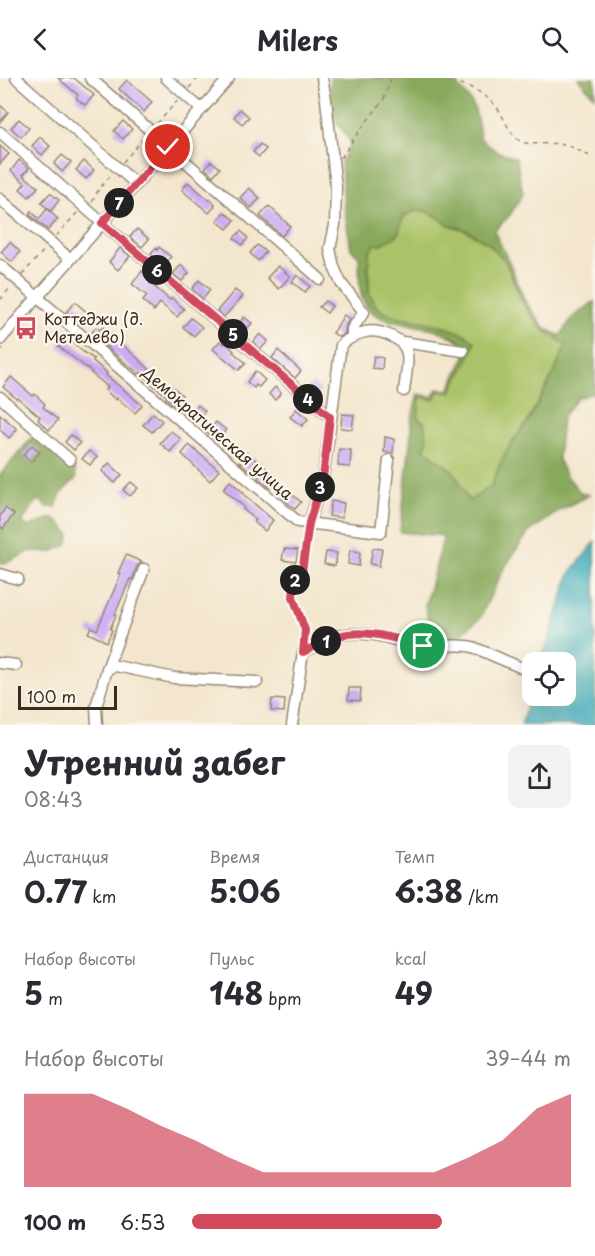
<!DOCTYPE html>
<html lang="ru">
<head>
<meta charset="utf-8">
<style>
  body { margin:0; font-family:"Playpen Sans",sans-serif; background:#f2f2f3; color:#2b2b33; height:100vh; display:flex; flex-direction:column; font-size:22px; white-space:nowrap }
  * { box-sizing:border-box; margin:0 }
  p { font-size:20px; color:#7c7c81 }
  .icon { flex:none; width:33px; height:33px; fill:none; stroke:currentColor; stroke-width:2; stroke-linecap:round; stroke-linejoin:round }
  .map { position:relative; height:647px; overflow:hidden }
  .sheet { display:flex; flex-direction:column; background:#fff; flex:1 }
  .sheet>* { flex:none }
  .tools { position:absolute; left:522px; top:574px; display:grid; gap:12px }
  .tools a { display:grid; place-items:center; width:54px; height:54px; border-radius:12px; background:#fff; box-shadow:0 6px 24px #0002; font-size:30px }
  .scale { position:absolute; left:18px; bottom:15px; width:99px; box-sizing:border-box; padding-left:6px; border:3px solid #3b2a1e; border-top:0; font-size:16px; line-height:21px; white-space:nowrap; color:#3b2a1e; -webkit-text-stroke:4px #fbf7ec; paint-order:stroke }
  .pin { position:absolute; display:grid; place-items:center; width:51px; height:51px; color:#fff; margin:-26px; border:3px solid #fff; border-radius:50%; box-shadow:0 2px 6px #0007 }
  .km { position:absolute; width:30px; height:30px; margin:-15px; border-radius:50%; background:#222; color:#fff; font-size:16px; line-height:30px; text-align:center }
  .round { display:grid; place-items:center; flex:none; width:63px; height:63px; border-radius:12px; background:#f2f2f3 }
  .head { display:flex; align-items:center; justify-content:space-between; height:102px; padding:0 24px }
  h1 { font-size:33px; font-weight:700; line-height:45px }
  .stats { display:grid; grid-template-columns:repeat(3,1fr); gap:9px; height:102px; padding:6px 24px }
  .stats div { display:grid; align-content:center }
  .stats b { font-size:30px; font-weight:700 }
  .stats small { font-size:16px; font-weight:400 }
  .stats p { font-size:16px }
  .chart { height:168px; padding:12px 24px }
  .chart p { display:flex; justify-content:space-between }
  .chart svg { width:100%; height:108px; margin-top:6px; fill:#d1495b; opacity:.7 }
  ul { padding:0 24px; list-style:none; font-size:20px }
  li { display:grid; grid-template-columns:96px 72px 1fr; align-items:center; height:45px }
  li i { height:15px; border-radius:8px; background:#d1495b }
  header { display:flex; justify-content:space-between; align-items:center; height:78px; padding:0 24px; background:#fff; font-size:27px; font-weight:700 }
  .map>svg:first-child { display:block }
</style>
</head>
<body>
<header><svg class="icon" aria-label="back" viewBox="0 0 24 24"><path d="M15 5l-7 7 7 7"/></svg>Milers<svg class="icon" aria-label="search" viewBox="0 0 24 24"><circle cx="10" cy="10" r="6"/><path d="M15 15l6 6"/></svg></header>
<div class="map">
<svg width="595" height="647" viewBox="0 0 595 647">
  <rect width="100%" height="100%" fill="#fbf7ec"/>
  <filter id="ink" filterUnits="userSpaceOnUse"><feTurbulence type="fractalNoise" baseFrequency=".0167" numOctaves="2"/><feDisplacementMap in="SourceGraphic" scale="12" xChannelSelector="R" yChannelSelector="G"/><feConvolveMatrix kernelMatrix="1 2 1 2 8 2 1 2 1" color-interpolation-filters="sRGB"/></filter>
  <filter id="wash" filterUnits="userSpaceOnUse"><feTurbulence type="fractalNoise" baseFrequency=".008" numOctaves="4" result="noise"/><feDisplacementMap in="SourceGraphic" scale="24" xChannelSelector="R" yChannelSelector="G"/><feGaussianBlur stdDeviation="1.35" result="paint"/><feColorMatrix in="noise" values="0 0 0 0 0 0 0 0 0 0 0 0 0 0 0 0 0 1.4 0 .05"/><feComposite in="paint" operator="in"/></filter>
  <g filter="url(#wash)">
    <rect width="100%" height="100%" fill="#f3e6cd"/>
    <path fill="#abc368" stroke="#737643" stroke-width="1.5" d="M 422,132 L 435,137 L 448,146 L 467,153 L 488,165 L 506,184 L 523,225 L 535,242 L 545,253 L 567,267 L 553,297 L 527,345 L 513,363 L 502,382 L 491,408 L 469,423 L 454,394 L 423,371 L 427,364 L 424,344 L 418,341 L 420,318 L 434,322 L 439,313 L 451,314 L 475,264 L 383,234 L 374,226 L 369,215 L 369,174 L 375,166 L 398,157 L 402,139 L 412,134 Z"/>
    <g fill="#88a95c" stroke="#626a3d" stroke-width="1.5" fill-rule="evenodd">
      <path d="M 330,0 L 448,0 C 473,20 477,28 480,60 L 496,73 L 516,80 L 523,116 L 510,137 L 494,153 L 510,186 L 525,223 L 545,250 L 560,258 L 573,239 L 595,223 L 595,314 L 578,320 L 562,339 L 558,381 L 565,396 L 581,415 L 589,417 L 562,431 L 528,455 L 504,490 L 480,540 L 448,567 L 436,565 L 429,545 L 425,528 L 444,458 L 400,454 L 411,356 L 411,344 L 418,316 L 432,319 L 437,311 L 449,312 L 464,280 L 467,268 C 457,261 446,255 434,251 C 410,245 371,248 362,219 C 358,208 360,190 359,178 L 351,171 L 344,128 L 341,85 L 351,65 L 331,35 ZM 422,132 L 435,137 L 448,146 L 468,153 L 488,165 L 506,184 L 523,225 L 535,242 L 545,253 L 566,267 L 553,297 L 527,345 L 513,363 L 502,382 L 491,408 L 469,423 L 454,394 L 424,371 L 427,364 L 424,344 L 418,341 L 420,319 L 434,322 L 439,313 L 451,314 C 459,297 470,282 475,264 L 464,256 L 440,247 L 405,240 L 383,234 L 375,226 L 369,215 L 368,195 L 369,174 L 375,166 L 380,167 L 398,157 L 403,139 L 412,134 Z"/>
      <path d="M 578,0 L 593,0 L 595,3 L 595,19 Z"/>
      <path d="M 35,356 L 75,391 L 76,401 C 65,410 60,415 56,429 L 47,429 L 38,421 L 22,444 L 28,449 L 51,440 L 60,445 L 70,457 L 67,467 L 51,474 L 31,473 L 4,486 L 0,486 L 0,397 Z"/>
    </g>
    <path fill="#3fadbd" stroke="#3d6c6e" stroke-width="1.5" d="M 595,464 L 595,647 L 521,647 L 532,611 L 532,618 L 566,618 L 566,585 L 541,585 L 570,495 Z"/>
    <g id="blocks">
      <g fill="#caabf5">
        <path d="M 58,0 L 74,0 L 94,17 L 85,27 L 76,20 L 78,17 Z"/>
        <path d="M 127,2 L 152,24 L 144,34 L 119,11 Z"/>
        <path d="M 0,27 L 8,34 L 0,44 Z"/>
        <path d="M 240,31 L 249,39 L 242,46 L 234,39 Z"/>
        <path d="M 19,41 L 29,50 L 21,59 L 11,50 Z"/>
        <path d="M 123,43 L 132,51 L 123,61 L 114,53 Z"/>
        <path d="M 40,59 L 50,68 L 42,77 L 32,68 Z"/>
        <path d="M 260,66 L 266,71 L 259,79 L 253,74 Z"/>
        <path d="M 0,68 L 9,76 L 0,86 Z"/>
        <path d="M 62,77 L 71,84 L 62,94 L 54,86 Z"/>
        <path d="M 19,82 L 29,90 L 23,97 L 38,109 L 29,119 L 20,111 L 25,105 L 11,93 Z"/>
        <path d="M 84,83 L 94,92 L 86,101 L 76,92 Z"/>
        <path d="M 211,83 L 220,90 L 213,98 L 205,90 Z"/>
        <path d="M 188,104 L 209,122 L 210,121 L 215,126 L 214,127 L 215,128 L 209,135 L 182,112 Z"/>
        <path d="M 249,110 L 260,120 L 251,130 L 240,120 Z"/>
        <path d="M 50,115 L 59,122 L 51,133 L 41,125 Z"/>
        <path d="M 269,128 L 290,148 L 282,158 L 260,138 Z"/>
        <path d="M 47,131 L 58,141 L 48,152 L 29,136 L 31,133 L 39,141 Z"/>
        <path d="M 224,134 L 235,142 L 227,151 L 217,143 Z"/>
        <path d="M 137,151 L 149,161 L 142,169 L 130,159 Z"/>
        <path d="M 241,153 L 248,160 L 242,167 L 234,160 Z"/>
        <path d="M 10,164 L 20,174 L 12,184 L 1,174 Z"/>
        <path d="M 257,167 L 266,174 L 258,183 L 250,175 Z"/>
        <path d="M 159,169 L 171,179 L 163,187 L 151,176 L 156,170 L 157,172 Z"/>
        <path d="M 120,170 L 130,178 L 118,192 L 109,184 Z"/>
        <path d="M 181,187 L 189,195 L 182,203 L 173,196 Z"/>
        <path d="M 278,188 L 290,198 L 279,211 L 267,200 Z"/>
        <path d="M 142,193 L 153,202 L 150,205 L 170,222 L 172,220 L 184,231 L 177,239 L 160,225 L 154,233 L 143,223 L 147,218 L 132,206 Z"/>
        <path d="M 297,197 L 310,208 L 305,214 L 292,204 Z"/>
        <path d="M 199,202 L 210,212 L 203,221 L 192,211 Z"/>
        <path d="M 235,212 L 243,218 L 224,239 L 217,233 Z"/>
        <path d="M 325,223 L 332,228 L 327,235 L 319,229 Z"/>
        <path d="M 75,224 L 90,237 L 81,247 L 66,234 Z"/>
        <path d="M 344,237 L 350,241 L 346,247 L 345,255 L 339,259 L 333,255 Z"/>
        <path d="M 244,239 L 252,245 L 244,254 L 237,248 Z"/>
        <path d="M 191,240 L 202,249 L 194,258 L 183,249 Z"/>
        <path d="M 96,249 L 100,252 L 103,249 L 146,288 L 160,303 L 173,311 L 174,310 L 182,317 L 174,327 L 166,320 L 167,318 L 152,306 L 141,294 L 139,296 L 91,256 Z"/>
        <path d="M 260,256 L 268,263 L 261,271 L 253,264 Z"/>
        <path d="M 66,259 L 83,274 L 94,281 L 93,283 L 107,295 L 106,297 L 142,327 L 135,335 L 117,320 L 116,322 L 105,312 L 108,309 L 91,295 L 92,294 L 58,268 Z"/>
        <path d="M 220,263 L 224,266 L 225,264 L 234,273 L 233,274 L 246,285 L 239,292 L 213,271 Z"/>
        <path d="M 278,272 L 301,293 L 295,300 L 272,280 Z"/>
        <path d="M 374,278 L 383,280 L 382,291 L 372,290 Z"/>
        <path d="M 255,293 L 265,302 L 259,309 L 256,307 L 254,310 L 247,304 Z"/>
        <path d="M 11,299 L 33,318 L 35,316 L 45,326 L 43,329 L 58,342 L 49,352 L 38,342 L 40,339 L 18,320 L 17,321 L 3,309 Z"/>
        <path d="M 312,305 L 321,312 L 317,318 L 308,310 Z"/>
        <path d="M 275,309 L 281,315 L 275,322 L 269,316 Z"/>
        <path d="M 198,327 L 205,333 L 202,337 L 204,341 L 199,341 L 197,344 L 194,345 L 190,341 L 189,338 Z"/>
        <path d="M 296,331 L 308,341 L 302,348 L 290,339 Z"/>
        <path d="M 153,335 L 162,343 L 152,354 L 143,347 Z"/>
        <path d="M 0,336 L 17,351 L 9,360 L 0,352 Z"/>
        <path d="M 342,336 L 354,337 L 352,351 L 341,350 Z"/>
        <path d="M 216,344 L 226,352 L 217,363 L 207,355 Z"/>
        <path d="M 171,353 L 181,361 L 170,374 L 160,365 Z"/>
        <path d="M 71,357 L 80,365 L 74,372 L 65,364 Z"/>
        <path d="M 385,359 L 394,361 L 393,375 L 384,374 Z"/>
        <path d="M 32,367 L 40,374 L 31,384 L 23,377 Z"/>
        <path d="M 189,367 L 219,392 L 210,403 L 182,376 Z"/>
        <path d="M 339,371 L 351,372 L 350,389 L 338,388 Z"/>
        <path d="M 89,373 L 97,379 L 90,387 L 82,381 Z"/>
        <path d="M 244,375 L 246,376 L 247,375 L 278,400 L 270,410 L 258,400 L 262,396 L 254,389 L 251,393 L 239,384 Z"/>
        <path d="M 109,385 L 122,397 L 115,405 L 102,393 Z"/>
        <path d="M 230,403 L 244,415 L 243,416 L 273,442 L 265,453 L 254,444 L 256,442 L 243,431 L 244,429 L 223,411 Z"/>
        <path d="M 131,404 L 138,410 L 130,418 L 123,412 Z"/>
        <path d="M 288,413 L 301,424 L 295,431 L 282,420 Z"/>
        <path d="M 331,423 L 344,425 L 342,440 L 329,438 Z"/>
        <path d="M 5,430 L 14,436 L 3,451 L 0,448 L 0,438 Z"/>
        <path d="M 373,470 L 382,471 L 379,488 L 370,486 Z"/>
        <path d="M 284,471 L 298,472 L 296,484 L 282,482 Z"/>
        <path d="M 350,472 L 360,474 L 359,488 L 348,486 Z"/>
        <path d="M 326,474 L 337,475 L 335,488 L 324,486 Z"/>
        <path d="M 126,477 L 142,484 L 137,488 L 132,502 L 130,501 L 115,536 L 116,537 L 110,551 L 112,552 L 107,564 L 88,555 L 91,549 L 97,552 L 121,496 L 118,495 Z"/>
        <path d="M 349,610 L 361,610 L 360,623 L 348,622 Z"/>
        <path d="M 272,621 L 285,622 L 284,634 L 271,633 Z"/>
      </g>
    </g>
  </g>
  <g filter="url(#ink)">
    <use href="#blocks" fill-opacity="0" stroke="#978876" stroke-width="1.5"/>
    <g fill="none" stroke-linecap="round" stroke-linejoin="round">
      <g stroke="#978876" stroke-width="13">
        <g id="minor">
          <path d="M 16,0 L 136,106"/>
          <path d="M 90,0 L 320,201"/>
          <path d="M 166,0 L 201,31"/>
          <path d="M 322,0 L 326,22 L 336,109 L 335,147 L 330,171 L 334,189 L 341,205 L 364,234 L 352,251 L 352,259"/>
          <path d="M 0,54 L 108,150 L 330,339"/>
          <path d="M 0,121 L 70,181"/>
          <path d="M 0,187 L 298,444 L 381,454 L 389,382"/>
          <path d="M 0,262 L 229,0"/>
          <path d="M 403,264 L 463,273"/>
          <path d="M 0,319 L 70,382"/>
          <path d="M 309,445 L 323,400 L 341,267 C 348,261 356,256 365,254 C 379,251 405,260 407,276 C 409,284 405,303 404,313"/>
          <path d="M 0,496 L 18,501"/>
          <path d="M 0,585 L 16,587"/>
          <path d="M 107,591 L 144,491"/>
          <path d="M 97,647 L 96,629 L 107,591 L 116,588 L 174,600 L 257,604"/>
          <path d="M 292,647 L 303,574 C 316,569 327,560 341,557 C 369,551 396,564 423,568 C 439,570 457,565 473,569 L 522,590"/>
        </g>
      </g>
      <g stroke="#978876" stroke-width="1.5" stroke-dasharray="4.5 4.5" stroke-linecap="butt">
        <path d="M 443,0 C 453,6 455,4 464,7 C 475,11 484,16 492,24 C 503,33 509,59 522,64 C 534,68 547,64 559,66 C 572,68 582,74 593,80"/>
        <path d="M 189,10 L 198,0"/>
        <path d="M 157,46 L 178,22"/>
        <path d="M 341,80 L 355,59 L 384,21 L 391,0"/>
        <path d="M 123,84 L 144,60"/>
        <path d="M 92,124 L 99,111 L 112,96"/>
        <path d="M 56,158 L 77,135"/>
        <path d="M 22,197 L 45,171"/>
        <path d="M 0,222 L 11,209"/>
        <path d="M 0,273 L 3,270"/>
        <path d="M 304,564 L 305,552 L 293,519 L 295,498 L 302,494 L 307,455"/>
      </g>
      <use href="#minor" stroke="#fff" stroke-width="10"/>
    </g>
  </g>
  <g fill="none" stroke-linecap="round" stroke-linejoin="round" filter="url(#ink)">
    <g stroke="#fff" stroke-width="12">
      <path id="route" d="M 168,69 L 102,145 L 330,339 L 323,400 L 309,445 L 302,494 L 295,498 L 293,519 L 305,552 L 303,574 C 315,569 325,561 338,558 C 365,550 397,561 423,568"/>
    </g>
    <use href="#route" stroke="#d1495b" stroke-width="8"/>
  </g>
  <defs>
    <g id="bus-bare" transform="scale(1.8)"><path d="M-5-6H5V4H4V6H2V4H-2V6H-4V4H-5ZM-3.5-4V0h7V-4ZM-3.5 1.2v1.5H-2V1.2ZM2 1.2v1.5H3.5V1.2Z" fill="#d1495b" stroke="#fbf7ec" stroke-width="2.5" paint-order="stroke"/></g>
  </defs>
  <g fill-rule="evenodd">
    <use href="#bus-bare" x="26" y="250"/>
  </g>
  <g text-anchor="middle" stroke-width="4.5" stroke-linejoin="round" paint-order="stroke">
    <g font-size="16" fill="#3b2a1e" stroke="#fbf7ec" text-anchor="start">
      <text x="44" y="247">Коттеджи (д.<tspan x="44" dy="18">Метелево)</tspan></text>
    </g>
    <g font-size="16" fill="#3b2a1e" stroke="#fbf7ec">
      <text transform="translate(218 355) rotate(41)" y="6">Демократическая улица</text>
    </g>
  </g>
</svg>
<div class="tools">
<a><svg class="icon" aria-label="locate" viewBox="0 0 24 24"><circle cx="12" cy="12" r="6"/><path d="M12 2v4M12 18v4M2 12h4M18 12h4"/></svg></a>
</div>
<div class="scale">100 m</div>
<div class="pin" style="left:423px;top:568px;background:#1e9e55"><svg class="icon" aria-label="arrive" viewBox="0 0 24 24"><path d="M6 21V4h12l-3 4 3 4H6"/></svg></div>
<div class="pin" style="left:168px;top:69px;background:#d93025"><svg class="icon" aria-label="check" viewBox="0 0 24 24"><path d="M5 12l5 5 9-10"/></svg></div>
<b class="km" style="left:326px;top:563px">1</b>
<b class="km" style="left:295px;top:502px">2</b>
<b class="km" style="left:320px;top:409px">3</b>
<b class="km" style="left:308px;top:321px">4</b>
<b class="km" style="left:233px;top:256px">5</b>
<b class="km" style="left:157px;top:192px">6</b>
<b class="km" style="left:119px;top:125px">7</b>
</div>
<section class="sheet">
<div class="head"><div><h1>Утренний забег</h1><p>08:43</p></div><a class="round"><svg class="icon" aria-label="share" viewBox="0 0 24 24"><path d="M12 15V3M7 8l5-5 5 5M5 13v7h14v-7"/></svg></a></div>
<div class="stats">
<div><p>Дистанция</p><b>0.77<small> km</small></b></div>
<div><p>Время</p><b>5:06</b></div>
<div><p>Темп</p><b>6:38<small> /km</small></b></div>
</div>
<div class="stats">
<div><p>Набор высоты</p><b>5<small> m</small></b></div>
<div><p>Пульс</p><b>148<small> bpm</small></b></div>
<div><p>kcal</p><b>49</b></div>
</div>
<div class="chart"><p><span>Набор высоты</span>39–44 m</p>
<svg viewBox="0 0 160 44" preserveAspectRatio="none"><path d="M0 44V6L10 6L20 6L30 12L40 19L50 25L60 32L70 38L80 38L90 38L100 38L110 38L120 38L130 32L140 25L150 12L160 6V44z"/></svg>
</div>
<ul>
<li><b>100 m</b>6:53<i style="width:66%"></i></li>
</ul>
</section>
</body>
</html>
